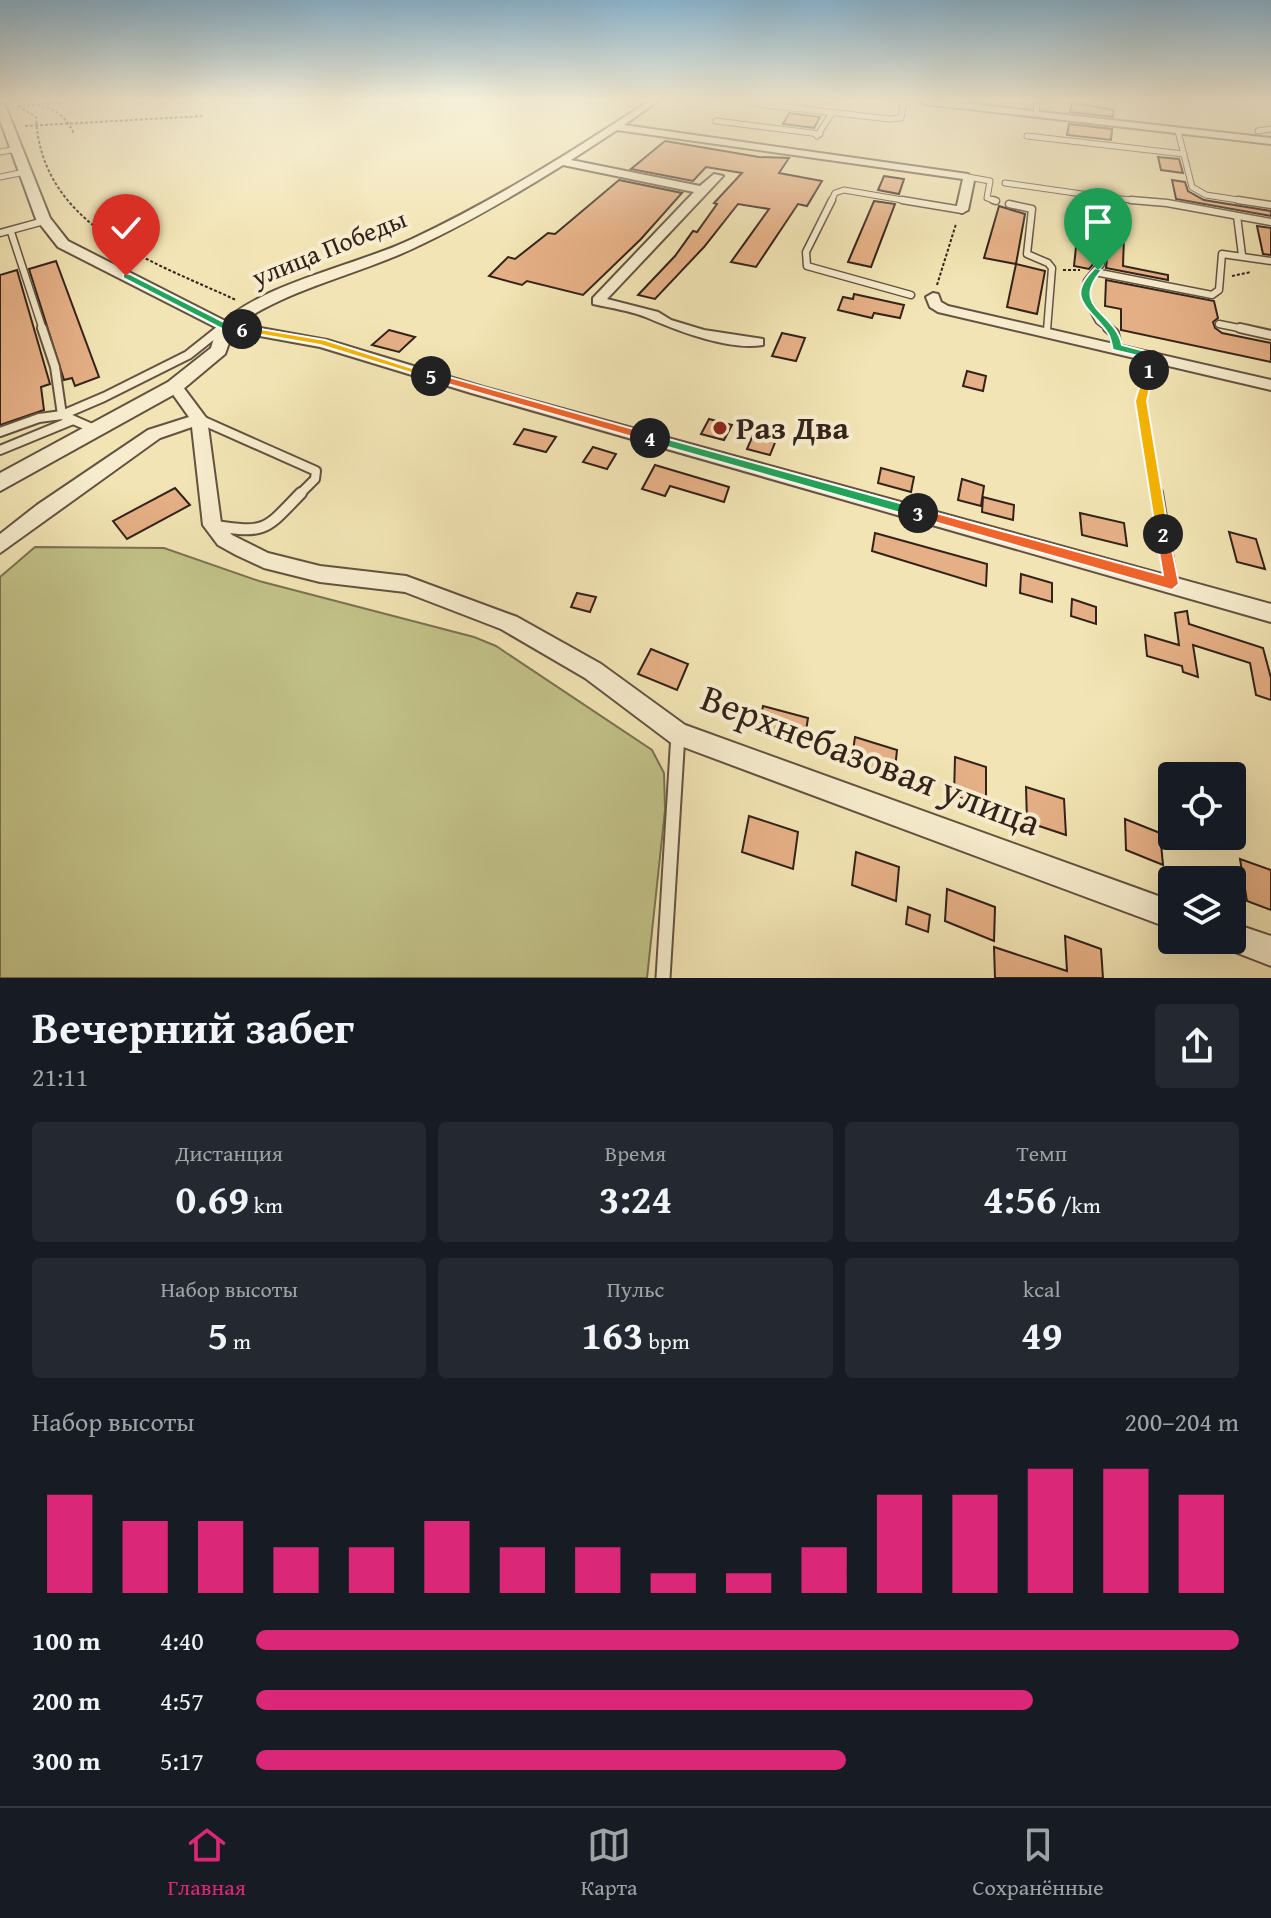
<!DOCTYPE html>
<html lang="ru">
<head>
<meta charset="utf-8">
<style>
  body { margin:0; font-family:"Gentium Book Plus",serif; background:#242831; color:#f1f3f6; height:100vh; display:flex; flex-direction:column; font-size:30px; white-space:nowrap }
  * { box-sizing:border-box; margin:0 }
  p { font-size:26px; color:#9ea1a6 }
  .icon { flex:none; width:44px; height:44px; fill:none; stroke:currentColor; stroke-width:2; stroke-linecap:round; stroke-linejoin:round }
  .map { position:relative; height:978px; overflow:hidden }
  .sheet { display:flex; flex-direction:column; background:#171b24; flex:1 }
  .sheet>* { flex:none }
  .buttons { position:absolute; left:1158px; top:762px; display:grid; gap:16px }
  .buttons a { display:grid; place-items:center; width:88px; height:88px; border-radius:8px; background:#171b24; box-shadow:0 8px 32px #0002; font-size:40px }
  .pin { position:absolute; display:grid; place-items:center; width:68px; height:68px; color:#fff; margin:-82px -34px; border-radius:50% 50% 50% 0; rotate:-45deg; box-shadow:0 0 8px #0007 }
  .pin .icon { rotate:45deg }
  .km { position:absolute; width:40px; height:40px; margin:-20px; border-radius:50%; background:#222; color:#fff; font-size:22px; line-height:40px; text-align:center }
  .round { display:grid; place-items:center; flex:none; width:84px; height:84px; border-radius:8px; background:#242831 }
  .overview { display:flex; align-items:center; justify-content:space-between; height:136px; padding:0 32px }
  h1 { font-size:44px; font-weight:600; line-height:60px }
  .figures { display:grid; grid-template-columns:repeat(3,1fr); gap:12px; height:136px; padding:8px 32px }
  .figures div { display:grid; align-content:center; border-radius:8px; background:#242831; text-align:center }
  .figures b { font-size:40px; font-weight:600 }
  .figures small { font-size:22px; font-weight:400 }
  .figures p { font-size:22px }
  .chart { height:224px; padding:16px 32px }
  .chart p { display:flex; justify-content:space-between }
  .chart svg { width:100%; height:144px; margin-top:8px; stroke:#db2777; stroke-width:6 }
  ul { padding:0 32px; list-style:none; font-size:26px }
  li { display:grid; grid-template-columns:128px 96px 1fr; align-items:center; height:60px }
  li i { height:20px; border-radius:10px; background:#db2777 }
  .menu { display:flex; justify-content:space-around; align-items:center; height:112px; border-top:2px solid #363941; background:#171b24; font-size:22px; color:#9ea1a6 }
  .menu a { display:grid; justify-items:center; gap:4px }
  .menu .on { color:#db2777 }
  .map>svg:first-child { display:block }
</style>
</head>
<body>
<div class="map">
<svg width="1271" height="978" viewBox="0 0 1271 978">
  <rect width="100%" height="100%" fill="#f2e4b4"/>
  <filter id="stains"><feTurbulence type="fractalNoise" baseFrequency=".0025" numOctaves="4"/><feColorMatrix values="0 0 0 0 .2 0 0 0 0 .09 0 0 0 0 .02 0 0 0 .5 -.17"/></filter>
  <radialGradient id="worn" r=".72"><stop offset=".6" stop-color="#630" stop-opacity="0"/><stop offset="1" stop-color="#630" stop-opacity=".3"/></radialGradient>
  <path fill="#c2c288" stroke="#7a7252" stroke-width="2" d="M 35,547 L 164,548 L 259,581 L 474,637 L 496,646 L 652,750 L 664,773 L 665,810 L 647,978 L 0,978 L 0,577 Z"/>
  <g fill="#e6b086" stroke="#33221b" stroke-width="2">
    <path d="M 1072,102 L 1114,110 L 1113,117 L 1070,112 Z"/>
    <path d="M 789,113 L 820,117 L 814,128 L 783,124 Z"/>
    <path d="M 1069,124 L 1112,129 L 1111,140 L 1067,135 Z"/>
    <path d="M 665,141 L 759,157 L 789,158 L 779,173 L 822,181 L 807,206 L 798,204 L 756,267 L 731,262 L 769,209 L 738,204 L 704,247 L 655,299 L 638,295 L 675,256 L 693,231 L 697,232 L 717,204 L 714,203 L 742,173 L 706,167 L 693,181 L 631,169 Z"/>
    <path d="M 1158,157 L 1179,159 L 1183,173 L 1161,170 Z"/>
    <path d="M 884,176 L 904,179 L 899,194 L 878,190 Z"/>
    <path d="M 619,180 L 682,193 L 641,239 L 583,295 L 527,281 L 522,285 L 489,276 L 508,257 L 515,259 L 548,233 L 555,234 Z"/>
    <path d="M 1172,180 L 1185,182 L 1188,191 L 1204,200 L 1271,211 L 1271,216 L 1176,199 Z"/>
    <path d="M 1081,199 L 1099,202 L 1095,262 L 1089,269 L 1074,266 Z"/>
    <path d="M 874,201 L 895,204 L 871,267 L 848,262 Z"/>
    <path d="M 1113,204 L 1125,205 L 1123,266 L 1168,275 L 1168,280 L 1106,268 Z"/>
    <path d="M 999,206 L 1025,214 L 1016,264 L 984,258 Z"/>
    <path d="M 1257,226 L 1271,228 L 1271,255 L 1263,254 Z"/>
    <path d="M 56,261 L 99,377 L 75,386 L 72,378 L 64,380 L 29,269 Z"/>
    <path d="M 1016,264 L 1045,271 L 1037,314 L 1007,307 Z"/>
    <path d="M 17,270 L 50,384 L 41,387 L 44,410 L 0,425 L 0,275 Z"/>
    <path d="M 1106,280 L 1214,301 L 1218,318 L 1213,322 L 1215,328 L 1222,333 L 1271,343 L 1271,362 L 1121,330 L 1121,309 L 1105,306 Z"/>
    <path d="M 854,294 L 904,305 L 900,318 L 874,313 L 872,318 L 838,310 L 843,297 L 853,299 Z"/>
    <path d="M 389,330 L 415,337 L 399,352 L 372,345 Z"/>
    <path d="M 782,333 L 805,338 L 796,361 L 772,356 Z"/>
    <path d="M 967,371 L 986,376 L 983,391 L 963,386 Z"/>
    <path d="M 709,419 L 732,425 L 724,440 L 701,434 Z"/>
    <path d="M 524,429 L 556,437 L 546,452 L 514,444 Z"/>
    <path d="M 753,435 L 776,440 L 770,455 L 747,449 Z"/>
    <path d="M 593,447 L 616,454 L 607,469 L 583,462 Z"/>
    <path d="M 655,465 L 729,487 L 724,502 L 670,486 L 665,496 L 642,489 Z"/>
    <path d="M 881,468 L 914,477 L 911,492 L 878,483 Z"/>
    <path d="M 962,479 L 984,486 L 981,506 L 958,500 Z"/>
    <path d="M 175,488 L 190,505 L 127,539 L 113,521 Z"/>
    <path d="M 983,497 L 1014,505 L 1013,520 L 982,512 Z"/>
    <path d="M 1080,513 L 1124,523 L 1127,546 L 1082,535 Z"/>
    <path d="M 1229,532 L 1256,539 L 1265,569 L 1237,562 Z"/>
    <path d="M 875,533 L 987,564 L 986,586 L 872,551 Z"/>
    <path d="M 1021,574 L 1052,583 L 1052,602 L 1020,593 Z"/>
    <path d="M 577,593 L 596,597 L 590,612 L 571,607 Z"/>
    <path d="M 1072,599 L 1096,607 L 1096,624 L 1071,616 Z"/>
    <path d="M 1187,611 L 1189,624 L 1263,648 L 1271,678 L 1271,700 L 1256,695 L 1250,663 L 1193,645 L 1198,677 L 1183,672 L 1182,666 L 1147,656 L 1145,635 L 1179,645 L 1175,613 Z"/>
    <path d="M 651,649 L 688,664 L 677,690 L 638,674 Z"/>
    <path d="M 763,706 L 808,718 L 804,744 L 758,731 Z"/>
    <path d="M 855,737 L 897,750 L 894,779 L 851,764 Z"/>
    <path d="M 955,757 L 986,767 L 986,806 L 954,796 Z"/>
    <path d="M 1026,787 L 1064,799 L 1066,835 L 1027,822 Z"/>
    <path d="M 749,816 L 798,832 L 793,869 L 742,852 Z"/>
    <path d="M 1125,819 L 1160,833 L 1163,865 L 1126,850 Z"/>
    <path d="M 856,852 L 899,867 L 896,901 L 852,885 Z"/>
    <path d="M 1240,859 L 1271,870 L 1271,910 L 1247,901 Z"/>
    <path d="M 947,889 L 995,907 L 994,941 L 945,921 Z"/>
    <path d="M 908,907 L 930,915 L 928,932 L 906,924 Z"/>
    <path d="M 1065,936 L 1101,949 L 1103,978 L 995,978 L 994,947 L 1067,971 Z"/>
  </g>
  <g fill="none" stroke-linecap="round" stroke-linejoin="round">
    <g stroke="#635241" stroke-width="7">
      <g id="service-far4">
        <path d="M 1036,101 L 1037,114"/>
        <path d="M 750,103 L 889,119 L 901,118 L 904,101"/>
        <path d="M 716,121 L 820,134"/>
        <path d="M 1178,131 L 1192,187 L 1206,195 L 1251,202"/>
        <path d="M 1258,131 L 1271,129"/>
        <path d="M 817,136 L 832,113"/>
        <path d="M 1027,136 L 1184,154"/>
        <path d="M 0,152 L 17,149"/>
        <path d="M 0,177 L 25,172"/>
        <path d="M 968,177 L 990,181 L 987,198 L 996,201"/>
        <path d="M 1005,183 L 1110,198"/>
        <path d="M 831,202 L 835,193 L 844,190 L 914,202"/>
        <path d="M 1106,202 L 1110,198 L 1154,202"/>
      </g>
    </g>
    <g stroke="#635241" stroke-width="9">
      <g id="service-far3">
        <path d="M 832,200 L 806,252 L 807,266 L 911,295"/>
        <path d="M 902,200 L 962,210"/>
        <path d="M 993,200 L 996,201"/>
        <path d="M 1108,200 L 1105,203 L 1101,264 L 1087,281 L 1085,296 L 1099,321 L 1111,330"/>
        <path d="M 1131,200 L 1167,203 L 1271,222"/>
        <path d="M 1238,200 L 1271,205"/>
        <path d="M 1009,204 L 1032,209 L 1027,254 L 1048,263 L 1052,268 L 1047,330"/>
        <path d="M 1237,216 L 1242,255"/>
        <path d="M 11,232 L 43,330"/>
        <path d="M 0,233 L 44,221"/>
        <path d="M 1095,272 L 1212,295 L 1219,290 L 1222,254 L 1271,261"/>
        <path d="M 1219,324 L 1249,330"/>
        <path d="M 220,330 L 223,328"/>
      </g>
    </g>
    <g stroke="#635241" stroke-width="12">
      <g id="service-far2">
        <path d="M 42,328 L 55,367 L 62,415 L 94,429"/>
        <path d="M 1108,328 L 1114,333 L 1117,347"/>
        <path d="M 1240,328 L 1271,335"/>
        <path d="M 1153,356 L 1141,401 L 1157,495"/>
        <path d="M 199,419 L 316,471 L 315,479 L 299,495"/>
        <path d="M 0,432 L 39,418 L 62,415 L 104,397 L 188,355 L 222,328"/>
        <path d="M 0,450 L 73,420"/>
      </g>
    </g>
    <g stroke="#635241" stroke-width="14">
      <g id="service-far1">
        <path d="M 1157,493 L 1172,584"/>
        <path d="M 216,526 C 267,534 266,529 301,493"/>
      </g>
    </g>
    <g stroke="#635241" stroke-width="17">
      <path id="service" d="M 663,978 L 678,734"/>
    </g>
    <g stroke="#635241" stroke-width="4">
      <g id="minor">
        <path d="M 649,101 L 658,101 L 624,125 L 968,174 L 974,181 L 968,210 L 962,213 L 956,210 L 963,179 L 617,130 L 571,160 L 700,186 L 714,174 L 723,176 L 607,299 L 658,312 L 671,320 L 704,330 L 763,339 L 763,345 C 730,351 678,331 648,318 C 632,311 611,308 593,304 L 593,298 L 694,192 L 563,165 C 510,198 454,231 396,256 C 343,278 287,291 238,324 L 327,340 L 483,387 L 1271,604 L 1271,622 L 471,393 L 320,347 L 226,330 L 219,326 C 259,284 358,265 412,239 C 495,200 573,151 649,101 Z"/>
        <path d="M 920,101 L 944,101 L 1271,138 L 1271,144 L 924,104 Z"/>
        <path d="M 933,293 L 938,294 L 941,302 L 948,306 L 1271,380 L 1271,390 L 938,312 L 930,307 L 926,297 Z"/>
        <path d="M 175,381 L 180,383 L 207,419 L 221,523 L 232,535 L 268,553 L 320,566 L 406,576 L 517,617 L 601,664 L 685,725 L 1172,901 L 1172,929 L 670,742 L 585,678 L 501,629 L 405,592 L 320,582 L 264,568 L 236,555 L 218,545 L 203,525 L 192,427 L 160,438 L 0,553 L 0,534 L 37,505 L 148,430 L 189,417 L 167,386 Z"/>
        <path d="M 1232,923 L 1271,936 L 1271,966 L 1222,947 L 1219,940 L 1232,940 Z"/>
      </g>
    </g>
    <g stroke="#635241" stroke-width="4">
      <path id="tertiary" d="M 0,102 L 5,105 L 50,218 L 68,241 L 235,326 L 225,354 L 182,390 L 0,491 L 0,473 L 168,382 L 211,348 L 217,328 L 58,247 L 36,219 L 0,120 Z"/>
    </g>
    <g stroke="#33221b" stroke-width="2" stroke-dasharray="3 2" stroke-linecap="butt">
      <path d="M 46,104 L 68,101"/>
      <path d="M 17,106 C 43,102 63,109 74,134"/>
      <path d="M 18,106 L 36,117 C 41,227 152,261 236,300"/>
      <path d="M 25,126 L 204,116"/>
      <path d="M 1063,270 L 1080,270"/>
      <path d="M 1232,276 L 1251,272"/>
      <path d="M 937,285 L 956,224"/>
    </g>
    <use href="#service-far4" stroke="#f7edce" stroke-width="5"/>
    <use href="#service-far3" stroke="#f7edce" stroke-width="6"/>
    <use href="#service-far2" stroke="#f7edce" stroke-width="8"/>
    <use href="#service-far1" stroke="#f7edce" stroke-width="10"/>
    <use href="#service" stroke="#f7edce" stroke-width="13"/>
    <use href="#minor" fill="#f7edce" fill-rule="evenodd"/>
    <use href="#tertiary" fill="#f7edce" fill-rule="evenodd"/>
  </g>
  <linearGradient id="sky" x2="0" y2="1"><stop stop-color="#8ab7d4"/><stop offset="0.42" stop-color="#f9f3dd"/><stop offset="1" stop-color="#f9f3dd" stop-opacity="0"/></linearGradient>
  <rect width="1271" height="238" fill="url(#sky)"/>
  <path fill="#22a559" stroke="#fff" stroke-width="2" d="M 1095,268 L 1102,270 C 1069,308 1116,312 1122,345 L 1157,354 L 1153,372 L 1143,370 L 1147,358 L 1113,350 C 1111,344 1111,337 1107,332 C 1089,307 1064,298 1095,268 Z"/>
  <path fill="#f5b400" stroke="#fff" stroke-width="2" d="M 1145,368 L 1154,370 L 1147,401 L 1169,534 L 1163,540 L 1156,534 L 1135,401 Z"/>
  <path fill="#f0652b" stroke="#fff" stroke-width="2" d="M 918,508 L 1163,575 L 1156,534 L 1163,529 L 1169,534 L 1179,584 L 1172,590 L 913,516 L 913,509 Z"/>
  <path fill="#22a559" stroke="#fff" stroke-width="2" d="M 650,434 L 918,508 L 925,513 L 918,518 L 646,441 L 646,435 Z"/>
  <path fill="#f0652b" stroke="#fff" stroke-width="2" d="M 431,372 L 655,435 L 656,438 L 650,442 L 427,378 L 427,373 Z"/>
  <path fill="#f5b400" stroke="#fff" stroke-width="2" d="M 242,326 L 325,340 L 437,376 L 431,379 L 320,345 L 239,331 L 239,327 Z"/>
  <path fill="#22a559" stroke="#fff" stroke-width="2" d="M 123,274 L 130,274 L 228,324 L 248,329 L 242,332 L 222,329 L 123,278 Z"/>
  <circle fill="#8f2418" stroke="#f7edce" stroke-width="3" cx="720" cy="428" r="8"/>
  <g text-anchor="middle" stroke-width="8" stroke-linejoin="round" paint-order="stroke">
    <g font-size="26" fill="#33221b" stroke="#f7edce">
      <text transform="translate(329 248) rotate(-22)" y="9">улица Победы</text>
    </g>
    <g font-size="32" font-weight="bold" fill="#33221b" stroke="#f7edce" text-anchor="start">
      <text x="736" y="439">Раз Два</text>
    </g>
    <g font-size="38" fill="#33221b" stroke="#f7edce">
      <text transform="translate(871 760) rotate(21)" y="13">Верхнебазовая улица</text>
    </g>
  </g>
  <rect width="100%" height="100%" filter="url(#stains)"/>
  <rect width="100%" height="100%" fill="url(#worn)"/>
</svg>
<div class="buttons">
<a><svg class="icon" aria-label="locate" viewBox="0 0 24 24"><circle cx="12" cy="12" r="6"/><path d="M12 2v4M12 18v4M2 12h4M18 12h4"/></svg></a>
<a><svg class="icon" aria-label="layers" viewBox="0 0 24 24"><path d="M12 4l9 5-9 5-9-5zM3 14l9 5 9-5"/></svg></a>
</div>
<div class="pin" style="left:1098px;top:270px;background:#1e9e55"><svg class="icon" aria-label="arrive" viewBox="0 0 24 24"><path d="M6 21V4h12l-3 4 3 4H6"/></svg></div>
<div class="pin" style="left:126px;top:276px;background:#d93025"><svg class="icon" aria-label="check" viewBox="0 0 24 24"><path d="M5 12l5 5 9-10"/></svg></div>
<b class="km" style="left:1149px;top:370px">1</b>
<b class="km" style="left:1163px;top:534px">2</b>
<b class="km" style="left:918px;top:513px">3</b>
<b class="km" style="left:650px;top:438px">4</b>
<b class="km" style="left:431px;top:376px">5</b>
<b class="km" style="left:242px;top:329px">6</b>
</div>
<section class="sheet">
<div class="overview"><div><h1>Вечерний забег</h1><p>21:11</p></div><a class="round"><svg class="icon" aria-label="share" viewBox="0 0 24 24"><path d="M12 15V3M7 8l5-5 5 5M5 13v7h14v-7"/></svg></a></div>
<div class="figures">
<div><p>Дистанция</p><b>0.69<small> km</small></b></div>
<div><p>Время</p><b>3:24</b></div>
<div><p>Темп</p><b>4:56<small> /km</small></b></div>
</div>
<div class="figures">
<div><p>Набор высоты</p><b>5<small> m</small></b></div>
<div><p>Пульс</p><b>163<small> bpm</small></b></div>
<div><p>kcal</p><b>49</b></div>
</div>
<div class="chart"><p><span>Набор высоты</span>200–204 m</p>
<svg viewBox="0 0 160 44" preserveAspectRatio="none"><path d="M5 44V14M15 44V22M25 44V22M35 44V30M45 44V30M55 44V22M65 44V30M75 44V30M85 44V38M95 44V38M105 44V30M115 44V14M125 44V14M135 44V6M145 44V6M155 44V14"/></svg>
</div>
<ul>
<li><b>100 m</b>4:40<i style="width:100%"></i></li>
<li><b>200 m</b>4:57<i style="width:79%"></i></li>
<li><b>300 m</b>5:17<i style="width:60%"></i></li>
</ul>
</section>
<nav class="menu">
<a class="on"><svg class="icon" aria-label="home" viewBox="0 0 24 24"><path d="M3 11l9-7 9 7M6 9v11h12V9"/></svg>Главная</a>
<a><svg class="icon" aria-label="map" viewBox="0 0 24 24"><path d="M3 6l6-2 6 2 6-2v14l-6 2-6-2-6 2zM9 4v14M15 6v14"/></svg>Карта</a>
<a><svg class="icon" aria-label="saved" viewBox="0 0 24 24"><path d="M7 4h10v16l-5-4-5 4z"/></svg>Сохранённые</a>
</nav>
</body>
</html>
